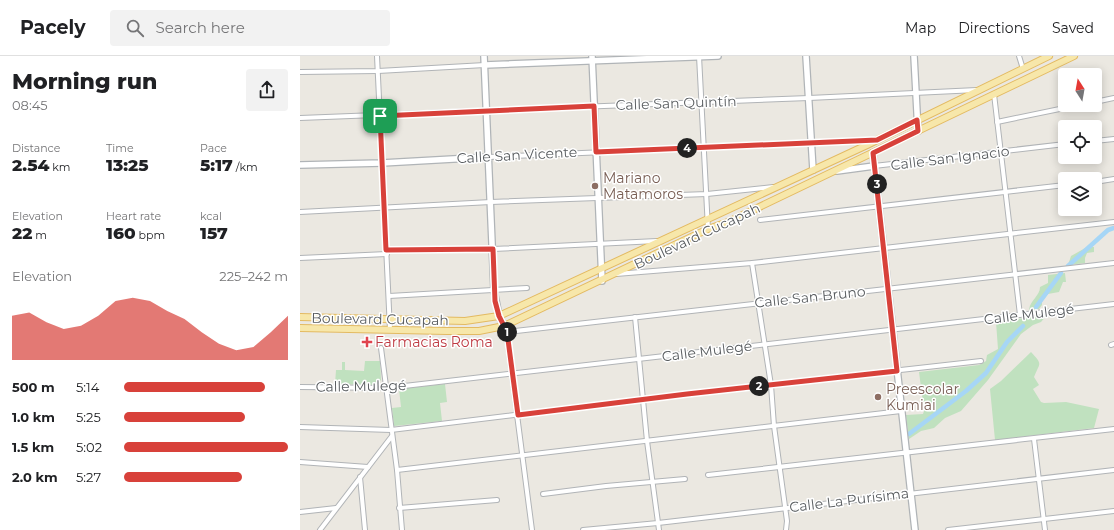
<!DOCTYPE html>
<html lang="en">
<head>
<meta charset="utf-8">
<style>
  body { margin:0; font-family:Montserrat,sans-serif; background:#f2f2f2; color:#202124; height:100vh; display:flex; flex-direction:column; font-size:15px; white-space:nowrap }
  * { box-sizing:border-box; margin:0 }
  p { font-size:13px; color:#757577 }
  .icon { flex:none; width:22px; height:22px; fill:none; stroke:currentColor; stroke-width:2; stroke-linecap:round; stroke-linejoin:round }
  .map { position:relative; flex:1; overflow:hidden }
  .panel { display:flex; flex-direction:column; background:#fff; width:300px }
  .panel>* { flex:none }
  .needle { width:26px; rotate:349deg }
  .fabs { position:absolute; left:758px; top:12px; display:grid; gap:8px }
  .fabs a { display:grid; place-items:center; width:44px; height:44px; border-radius:4px; background:#fff; box-shadow:0 2px 10px #0003; font-size:20px }
  .pin { position:absolute; display:grid; place-items:center; width:34px; height:34px; color:#fff; margin:-17px; border-radius:8px; box-shadow:0 2px 6px #0006 }
  .km { position:absolute; width:20px; height:20px; margin:-10px; border-radius:50%; background:#222; color:#fff; font-size:11px; line-height:20px; text-align:center }
  .round { display:grid; place-items:center; flex:none; width:42px; height:42px; border-radius:4px; background:#f2f2f2 }
  .overview { display:flex; align-items:center; justify-content:space-between; height:68px; padding:0 12px }
  h1 { font-size:22px; font-weight:800; line-height:30px }
  .figures { display:grid; grid-template-columns:repeat(3,1fr); gap:6px; height:68px; padding:4px 12px }
  .figures div { display:grid; align-content:center }
  .figures b { font-size:17px; font-weight:800 }
  .figures small { font-size:11px; font-weight:400 }
  .figures p { font-size:11px }
  .chart { height:112px; padding:8px 12px }
  .chart p { display:flex; justify-content:space-between }
  .chart svg { width:100%; height:72px; margin-top:4px; fill:#d8413a; opacity:.7 }
  ul { padding:0 12px; list-style:none; font-size:13px }
  li { display:grid; grid-template-columns:64px 48px 1fr; align-items:center; height:30px }
  li i { height:10px; border-radius:5px; background:#d8413a }
  header { display:flex; align-items:center; gap:24px; box-sizing:border-box; height:56px; padding:0 20px; background:#fff; border-bottom:1px solid #e0e0e0 }
  header strong { font-size:19px }
  nav { display:flex; gap:22px; margin-inline-start:auto; font-size:14px }
  .search { width:280px; height:36px; background:#f2f2f2; display:flex; align-items:center; gap:10px; box-sizing:border-box; padding:0 14px; border-radius:4px; color:#757577; font-size:15px }
  main { display:flex; flex:1; min-height:0 }
  .map>svg:first-child { display:block }
</style>
</head>
<body>
<header>
<strong>Pacely</strong>
<div class="search"><svg class="icon" aria-label="search" viewBox="0 0 24 24"><circle cx="10" cy="10" r="6"/><path d="M15 15l6 6"/></svg>Search here</div>
<nav><a>Map</a><a>Directions</a><a>Saved</a></nav>
</header>
<main>
<section class="panel">
<div class="overview"><div><h1>Morning run</h1><p>08:45</p></div><a class="round"><svg class="icon" aria-label="share" viewBox="0 0 24 24"><path d="M12 15V3M7 8l5-5 5 5M5 13v7h14v-7"/></svg></a></div>
<div class="figures">
<div><p>Distance</p><b>2.54<small> km</small></b></div>
<div><p>Time</p><b>13:25</b></div>
<div><p>Pace</p><b>5:17<small> /km</small></b></div>
</div>
<div class="figures">
<div><p>Elevation</p><b>22<small> m</small></b></div>
<div><p>Heart rate</p><b>160<small> bpm</small></b></div>
<div><p>kcal</p><b>157</b></div>
</div>
<div class="chart"><p><span>Elevation</span>225–242 m</p>
<svg viewBox="0 0 160 44" preserveAspectRatio="none"><path d="M0 44V17L10 15L20 21L30 25L40 23L50 17L60 8L70 6L80 8L90 14L100 19L110 27L120 34L130 38L140 36L150 27L160 17V44z"/></svg>
</div>
<ul>
<li><b>500 m</b>5:14<i style="width:86%"></i></li>
<li><b>1.0 km</b>5:25<i style="width:74%"></i></li>
<li><b>1.5 km</b>5:02<i style="width:100%"></i></li>
<li><b>2.0 km</b>5:27<i style="width:72%"></i></li>
</ul>
</section>
<div class="map">
<svg width="814" height="474" viewBox="0 0 814 474">
  <rect width="100%" height="100%" fill="#ebe8e1"/>
  <g fill="#c0e1bf">
    <path d="M 787,191 L 794,191 L 794,196 L 787,197 L 785,202 L 785,207 L 768,209 L 771,200 Z"/>
    <path d="M 765,217 L 766,226 L 763,226 L 759,236 L 748,238 L 742,245 L 742,249 L 739,253 L 729,254 C 730,244 740,240 740,231 L 748,227 L 748,219 Z"/>
    <path d="M 747,259 L 741,266 L 733,269 L 721,278 L 688,324 L 661,355 L 645,362 L 634,372 L 621,375 L 609,383 L 606,359 L 623,358 L 624,355 L 619,316 L 679,309 L 686,305 L 687,299 L 698,293 L 696,266 Z"/>
    <path d="M 731,296 C 743,309 740,306 734,321 L 739,329 L 733,333 L 741,346 L 744,347 L 766,346 L 799,353 L 794,372 L 695,384 L 690,333 L 701,325 Z"/>
    <path d="M 65,305 L 80,305 L 81,324 L 75,329 L 35,328 L 36,314 L 42,314 L 42,306 L 45,306 L 45,314 L 64,315 Z"/>
    <path d="M 145,328 L 147,346 L 140,347 L 142,365 L 94,370 L 92,352 L 101,351 L 99,333 Z"/>
  </g>
  <g fill="none" stroke-linecap="round" stroke-linejoin="round">
    <g stroke="#a6d6f6" stroke-width="4.5">
      <path d="M 768,210 L 808,174 L 814,172"/>
      <path d="M 736,251 L 761,217"/>
      <path d="M 609,378 L 666,335 L 686,317 L 707,286 L 723,270"/>
    </g>
    <g stroke="#b1b4b7" stroke-width="6">
      <g id="street">
        <path d="M 77,0 L 90,274"/>
        <path d="M 399,0 L 408,173"/>
        <path d="M 719,0 L 723,13"/>
        <path d="M 0,16 L 78,15 L 185,9"/>
        <path d="M 694,38 L 720,259"/>
        <path d="M 795,46 L 814,42"/>
        <path d="M 0,62 L 509,42 L 677,34"/>
        <path d="M 697,66 L 779,49"/>
        <path d="M 795,85 L 814,83"/>
        <path d="M 189,101 L 575,84"/>
        <path d="M 574,110 L 765,88"/>
        <path d="M 795,126 L 814,123"/>
        <path d="M 0,156 L 191,146 L 407,138 L 473,131"/>
        <path d="M 460,164 L 765,129"/>
        <path d="M 86,194 L 193,193 L 357,185"/>
        <path d="M 0,202 L 87,198"/>
        <path d="M 452,207 L 471,329 L 474,370 L 487,465 L 486,474"/>
        <path d="M 316,218 L 452,207 L 814,166"/>
        <path d="M 89,240 L 227,232"/>
        <path d="M 335,261 L 347,385 L 359,474"/>
        <path d="M 206,274 L 232,474"/>
        <path d="M 207,276 L 814,207"/>
        <path d="M 811,289 L 814,288"/>
        <path d="M 81,292 L 97,414 L 102,474"/>
        <path d="M 0,331 L 87,332 L 814,248"/>
        <path d="M 0,371 L 91,374 L 387,338 L 681,305"/>
        <path d="M 734,383 L 745,474"/>
        <path d="M 0,406 L 68,411"/>
        <path d="M 97,414 L 601,355"/>
        <path d="M 408,419 L 814,373"/>
        <path d="M 60,421 L 65,474"/>
        <path d="M 243,438 L 306,430 L 385,423"/>
        <path d="M 99,452 L 197,444"/>
        <path d="M 0,456 L 36,452"/>
        <path d="M 20,474 L 92,380"/>
        <path d="M 283,474 L 358,467 L 814,414"/>
        <path d="M 648,474 L 814,455"/>
      </g>
    </g>
    <g stroke="#b0b4b7" stroke-width="8">
      <g id="secondary">
        <path d="M 184,0 L 194,234 L 199,260 L 204,270"/>
        <path d="M 292,0 L 302,225"/>
        <path d="M 506,0 L 513,114"/>
        <path d="M 614,0 L 618,75"/>
        <path d="M 185,9 L 418,0"/>
        <path d="M 573,97 L 615,474"/>
        <path d="M 0,109 L 82,107 L 189,101"/>
        <path d="M 537,115 L 574,110"/>
      </g>
    </g>
    <g stroke="#e3ba62" stroke-width="8">
      <g id="primary">
        <path d="M 0,261 L 165,265 L 199,260 L 567,89 L 749,0"/>
        <path d="M 0,272 L 147,275 L 179,275 L 204,270 L 408,173 L 428,166 L 774,0"/>
      </g>
    </g>
    <use href="#street" stroke="#fff" stroke-width="4"/>
    <use href="#secondary" stroke="#fff" stroke-width="5.5"/>
    <use href="#primary" stroke="#f7e7aa" stroke-width="6"/>
  </g>
  <g fill="none" stroke-linecap="round" stroke-linejoin="round">
    <g stroke="#fff" stroke-width="8">
      <path id="route" d="M 294,50 L 296,96 L 577,84 L 617,64 L 618,75 L 573,97 L 597,315 L 387,338 L 218,359 L 207,276 L 199,260 L 195,245 L 193,193 L 86,194 L 80,60 Z"/>
    </g>
    <use href="#route" stroke="#d8413a" stroke-width="5"/>
  </g>
  <g fill="#8d6e63" stroke="#fff" stroke-width="1.5">
    <circle cx="295" cy="130" r="4"/>
    <circle cx="578" cy="341" r="4"/>
  </g>
  <path fill="#e0444e" stroke="#fff" stroke-width="1.5" d="M65 280h4v4h4v4h-4v4h-4v-4h-4v-4h4z"/>
  <g text-anchor="middle" stroke-width="3" stroke-linejoin="round" paint-order="stroke">
    <g font-size="14" fill="#595d60" stroke="#fff">
      <text transform="translate(376 47) rotate(-2)" y="5">Calle San Quintín</text>
      <text transform="translate(217 99) rotate(-3)" y="5">Calle San Vicente</text>
      <text transform="translate(650 102) rotate(-7)" y="5">Calle San Ignacio</text>
      <text transform="translate(397 180) rotate(-25)" y="5">Boulevard Cucapah</text>
      <text transform="translate(510 241) rotate(-6)" y="5">Calle San Bruno</text>
      <text transform="translate(729 258) rotate(-7)" y="5">Calle Mulegé</text>
      <text transform="translate(80 263) rotate(1)" y="5">Boulevard Cucapah</text>
      <text transform="translate(407 295) rotate(-7)" y="5">Calle Mulegé</text>
      <text transform="translate(61 330) rotate(-1)" y="5">Calle Mulegé</text>
      <text transform="translate(549 444) rotate(-7)" y="5">Calle La Purísima</text>
    </g>
    <g font-size="14" fill="#785e54" stroke="#fff" text-anchor="start">
      <text x="303" y="127">Mariano<tspan x="303" dy="16">Matamoros</tspan></text>
      <text x="586" y="338">Preescolar<tspan x="586" dy="16">Kumiai</tspan></text>
    </g>
    <g font-size="14" fill="#be3a42" stroke="#fff" text-anchor="start">
      <text x="75" y="291">Farmacias Roma</text>
    </g>
  </g>
</svg>
<div class="fabs">
<a><svg class="needle" viewBox="-14 -14 28 28"><path d="M0-13l5 13h-10z" fill="#e53935"/><path d="M0 13l5-13h-10z" fill="#757577"/></svg></a>
<a><svg class="icon" aria-label="locate" viewBox="0 0 24 24"><circle cx="12" cy="12" r="6"/><path d="M12 2v4M12 18v4M2 12h4M18 12h4"/></svg></a>
<a><svg class="icon" aria-label="layers" viewBox="0 0 24 24"><path d="M12 4l9 5-9 5-9-5zM3 14l9 5 9-5"/></svg></a>
</div>
<div class="pin" style="left:80px;top:60px;background:#1e9e55"><svg class="icon" aria-label="arrive" viewBox="0 0 24 24"><path d="M6 21V4h12l-3 4 3 4H6"/></svg></div>
<b class="km" style="left:207px;top:276px">1</b>
<b class="km" style="left:459px;top:330px">2</b>
<b class="km" style="left:577px;top:128px">3</b>
<b class="km" style="left:387px;top:92px">4</b>
</div>
</main>
</body>
</html>
